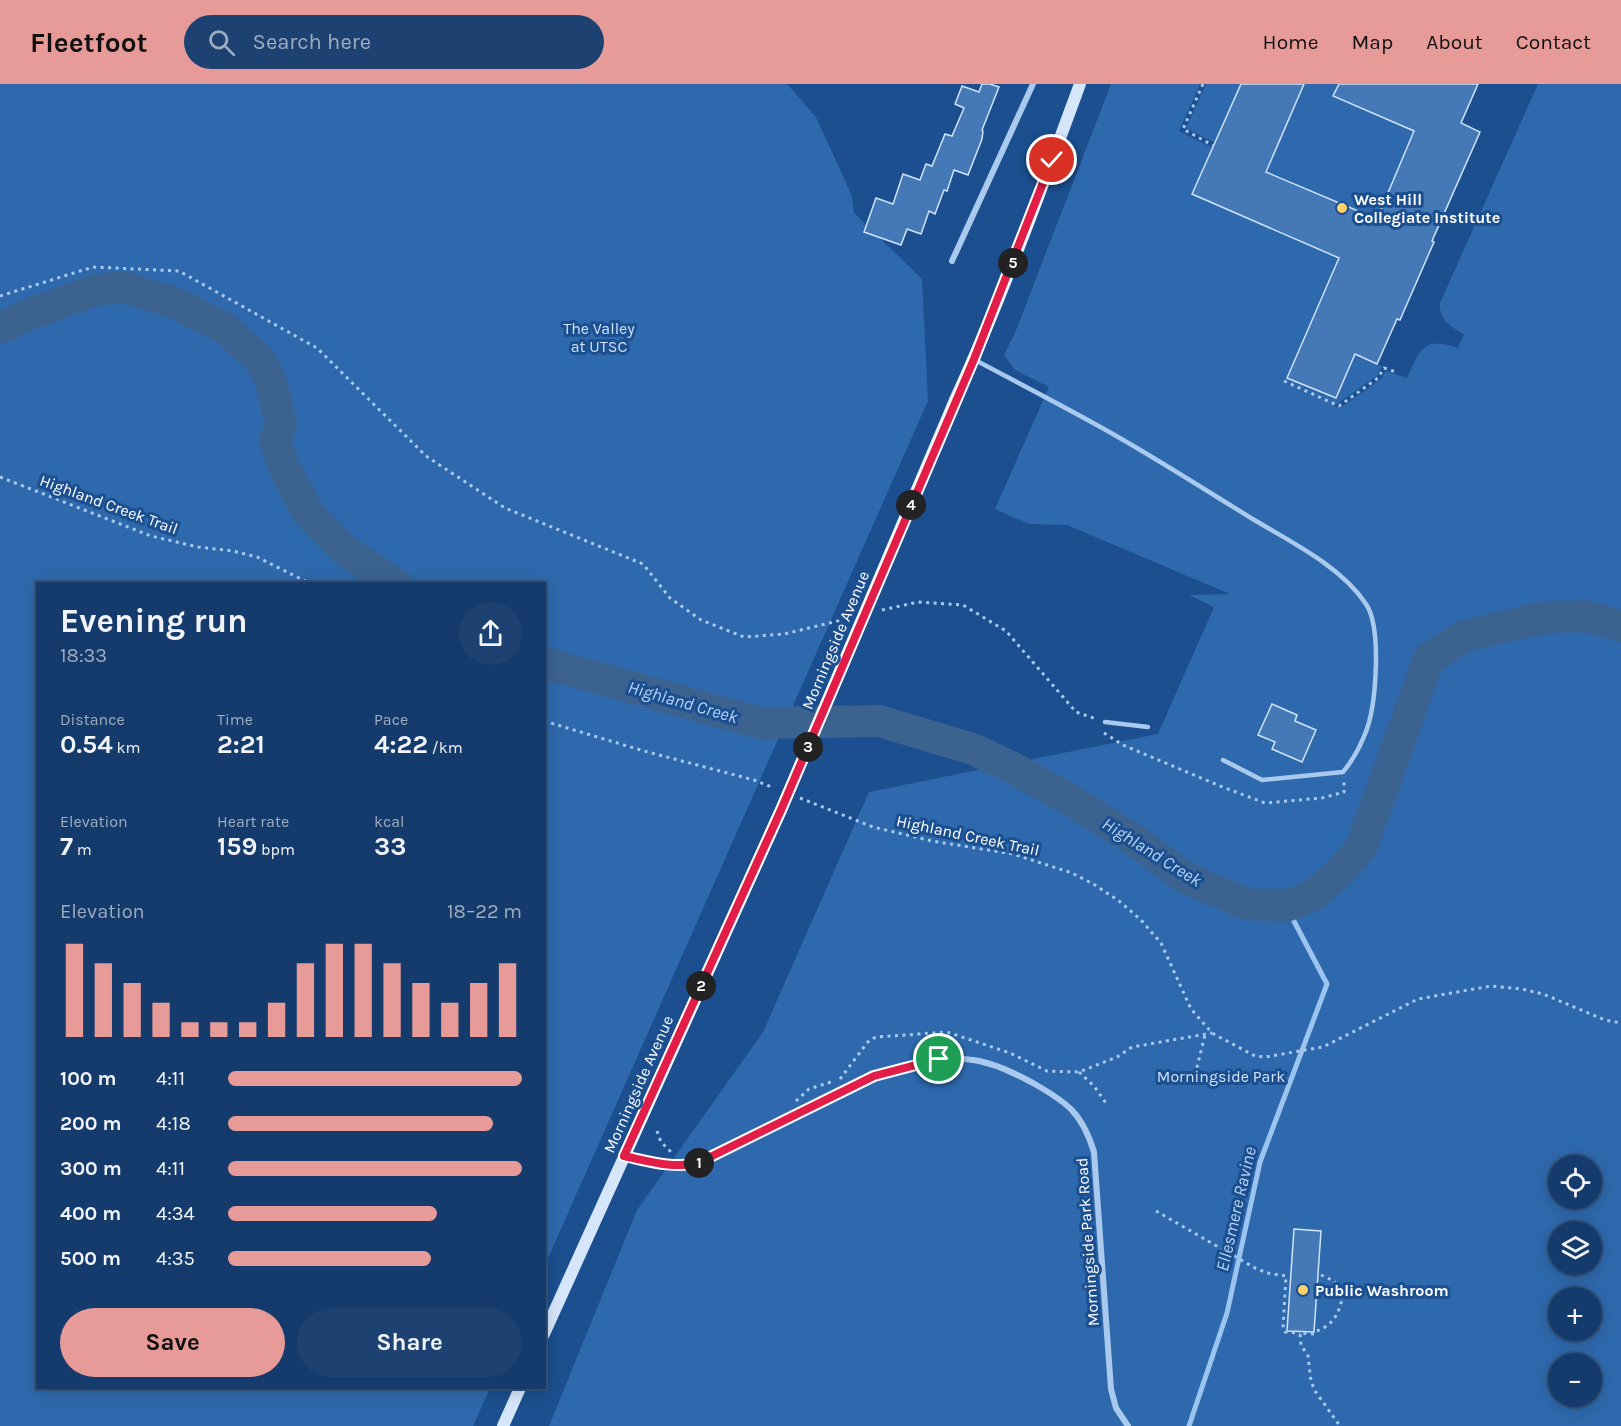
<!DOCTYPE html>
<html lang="en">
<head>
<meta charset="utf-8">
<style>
  body { margin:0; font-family:Karla,sans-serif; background:#1d4271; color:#f1f3f6; height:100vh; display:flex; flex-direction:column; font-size:22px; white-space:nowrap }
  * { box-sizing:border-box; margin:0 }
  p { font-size:20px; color:#9dadc1 }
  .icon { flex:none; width:33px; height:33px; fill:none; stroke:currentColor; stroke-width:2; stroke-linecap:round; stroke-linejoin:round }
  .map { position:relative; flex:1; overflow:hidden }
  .side { position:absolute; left:36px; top:498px; width:510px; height:807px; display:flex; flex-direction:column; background:#143b6b; border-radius:0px; box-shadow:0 3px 15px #0003,0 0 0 2px #33557e }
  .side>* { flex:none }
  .controls { position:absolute; left:1548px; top:1071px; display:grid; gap:12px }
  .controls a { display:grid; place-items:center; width:54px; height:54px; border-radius:50%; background:#143b6b; box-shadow:0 3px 15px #0003,0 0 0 2px #33557e; font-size:30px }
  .pin { position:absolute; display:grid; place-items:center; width:51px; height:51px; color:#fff; margin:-26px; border:3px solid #fff; border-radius:50%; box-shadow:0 2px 6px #0007 }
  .km { position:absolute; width:30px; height:30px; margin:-15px; border-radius:50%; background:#222; color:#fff; font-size:16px; line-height:30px; text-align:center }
  .round { display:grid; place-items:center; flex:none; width:63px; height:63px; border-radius:32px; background:#1d4271 }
  .overview { display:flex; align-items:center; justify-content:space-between; height:102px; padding:0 24px }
  h1 { font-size:33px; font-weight:700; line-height:45px }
  .metrics { display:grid; grid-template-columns:repeat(3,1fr); gap:9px; height:102px; padding:6px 24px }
  .metrics div { display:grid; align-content:center }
  .metrics b { font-size:26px; font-weight:700 }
  .metrics small { font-size:16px; font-weight:400 }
  .metrics p { font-size:16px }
  .chart { height:168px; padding:12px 24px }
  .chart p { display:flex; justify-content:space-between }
  .chart svg { width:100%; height:108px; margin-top:6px; stroke:#e69b98; stroke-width:6 }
  .primary-button { display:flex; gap:12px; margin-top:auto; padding:12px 24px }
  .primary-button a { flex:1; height:69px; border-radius:36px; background:#e69b98; color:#111; font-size:24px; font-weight:700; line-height:69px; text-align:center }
  .primary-button a+a { background:#1d4271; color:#f1f3f6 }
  ul { padding:0 24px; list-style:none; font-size:20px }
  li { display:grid; grid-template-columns:96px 72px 1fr; align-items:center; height:45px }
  li i { height:15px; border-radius:8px; background:#e69b98 }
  header { display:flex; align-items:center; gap:36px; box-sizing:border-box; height:84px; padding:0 30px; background:#e69b98; color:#111 }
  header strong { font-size:28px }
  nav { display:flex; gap:33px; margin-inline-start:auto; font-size:21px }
  .search { width:420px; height:54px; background:#1d4271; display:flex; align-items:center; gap:15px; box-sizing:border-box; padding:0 21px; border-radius:33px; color:#9dadc1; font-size:22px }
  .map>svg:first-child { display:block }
</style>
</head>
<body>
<header>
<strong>Fleetfoot</strong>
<div class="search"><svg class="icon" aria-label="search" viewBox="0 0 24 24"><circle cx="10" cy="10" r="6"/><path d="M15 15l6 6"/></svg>Search here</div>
<nav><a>Home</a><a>Map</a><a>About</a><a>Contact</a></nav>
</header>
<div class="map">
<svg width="1621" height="1342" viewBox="0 0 1621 1342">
  <rect width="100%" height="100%" fill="#1b4f8f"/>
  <g fill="#2e69ad" fill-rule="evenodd">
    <path d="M 0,0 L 787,0 L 816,33 L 852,112 L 854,129 L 922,195 L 928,317 L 545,1181 L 544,500 L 38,500 L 38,1304 L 490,1304 L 473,1342 L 0,1342 Z"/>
    <path d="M 1111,0 L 1200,0 L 1179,47 L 1213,64 L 1193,110 L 1339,174 L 1287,293 L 1336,314 L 1355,270 L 1382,282 L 1377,292 L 1334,322 L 1340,324 L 1381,295 L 1386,287 L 1407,294 C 1420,264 1424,252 1458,264 L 1464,250 C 1450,243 1439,236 1440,219 L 1538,0 L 1621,0 L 1621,1342 L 549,1342 L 637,1126 L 763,948 L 869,708 L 1158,650 L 1214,523 L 1189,511 L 1230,510 L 1067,441 L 1029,440 L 995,425 L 1049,303 L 1015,286 L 1004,271 L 1015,249 ZM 1558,1082 L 1592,1082 L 1592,1114 L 1558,1114 ZM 1558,1148 L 1592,1148 L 1592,1180 L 1558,1180 ZM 1558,1214 L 1592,1214 L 1592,1246 L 1558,1246 ZM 1558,1280 L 1592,1280 L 1592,1312 L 1558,1312 Z"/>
    <path d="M 1206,0 L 1241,0 L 1215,59 L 1186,44 Z"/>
    <path d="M 1304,0 L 1339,0 L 1334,12 L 1414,47 L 1377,135 L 1267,88 Z"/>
  </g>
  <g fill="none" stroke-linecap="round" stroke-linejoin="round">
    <path stroke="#9cc4f0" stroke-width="5" d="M 1189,1342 L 1227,1229 L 1260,1078 L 1327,900 L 1286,822"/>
    <g stroke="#3c6290" stroke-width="32">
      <path d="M 0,244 L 25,232 L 95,206 L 123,203 L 175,219 L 226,245 L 261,277 L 271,298 L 281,340 L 275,357 L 284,383 L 308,429 L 347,468 L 396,500"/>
      <path d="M 544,579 L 760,639 L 879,637 L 973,665 L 1015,685 L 1074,718 L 1134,756 L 1186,794 L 1247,820 L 1286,822 L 1312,812 L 1337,791 L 1361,764 L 1429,574 L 1465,552 L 1541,534 L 1584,532 L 1621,542"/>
    </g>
  </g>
  <g fill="#4478b7" stroke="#cfe3fa" stroke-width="1.5">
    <path d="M 982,0 L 990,0 L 999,3 L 982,46 L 983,47 L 982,55 L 968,91 L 954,86 L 947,107 L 944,106 L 935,130 L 929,127 L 921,150 L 907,145 L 901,161 L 864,148 L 876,114 L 893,120 L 903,90 L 920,96 L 926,80 L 932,82 L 945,50 L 952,52 L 964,24 L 955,20 L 962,2 L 979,8 Z"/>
    <path d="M 1241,0 L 1304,0 L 1266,88 L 1377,135 L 1414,47 L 1333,12 L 1339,0 L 1478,0 L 1461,39 L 1480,48 L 1432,157 L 1434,158 L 1400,236 L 1397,235 L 1377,280 L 1355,270 L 1336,314 L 1287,294 L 1339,174 L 1192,110 Z"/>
    <path d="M 1272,620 L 1297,631 L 1295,637 L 1316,646 L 1302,678 L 1272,665 L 1275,658 L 1258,651 Z"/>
    <path d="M 1294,1145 L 1321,1147 L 1314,1248 L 1287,1247 Z"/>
  </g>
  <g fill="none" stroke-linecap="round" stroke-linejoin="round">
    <g stroke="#a9c9ee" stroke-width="3" stroke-dasharray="3 4.5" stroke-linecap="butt">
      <path d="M 1203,0 L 1183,45 L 1214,62"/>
      <path d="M 0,212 L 93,183 L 179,187 L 317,264 L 426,372 L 505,424 L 643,480 L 670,514 L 701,536 L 744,553 L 784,550 L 846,535"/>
      <path d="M 1284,297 L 1339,322 L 1378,294 L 1384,284 L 1396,288"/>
      <path d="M 0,393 L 151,452 L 198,463 L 233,467 L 257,473 L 311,500"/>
      <path d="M 882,526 L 918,518 L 963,521 L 1006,547 L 1076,628 L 1096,635"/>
      <path d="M 544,637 L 644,667 L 754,696 L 774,704"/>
      <path d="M 1104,649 L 1123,661 L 1220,702 L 1265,719 L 1322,714 L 1344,708 L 1344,697"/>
      <path d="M 800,714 L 873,743 L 932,757 L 1013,770 L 1072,789 L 1095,801 L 1119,817 L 1141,836 L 1161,859 L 1191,925 L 1212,949 L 1255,972 L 1265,973 L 1323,963 L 1418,915 L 1491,902 L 1522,905 L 1543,910 L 1605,936 L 1621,939"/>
      <path d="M 1079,988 L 1094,1002 L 1108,1022"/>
      <path d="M 1195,991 L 1205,951"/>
      <path d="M 840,995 L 867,959 L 871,955 L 877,953 L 947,948 L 1010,969 L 1047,987 L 1079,988 L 1117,973 L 1132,963 L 1212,949"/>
      <path d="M 796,1017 L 809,1005 L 834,997"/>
      <path d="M 657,1047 L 661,1058 L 671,1068"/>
      <path d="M 1156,1127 L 1255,1184 L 1267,1189 L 1286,1192 L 1283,1244 L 1285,1248 L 1300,1249"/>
      <path d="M 1321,1191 L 1334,1197 L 1343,1210 C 1340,1227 1334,1242 1316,1247 L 1314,1250 L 1300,1249 L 1301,1261 L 1308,1272 L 1311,1297 L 1315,1307 L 1340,1342"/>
    </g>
    <g stroke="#a9c9ee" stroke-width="4.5">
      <path d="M 975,276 C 1015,297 1055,318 1095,340 C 1148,369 1199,402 1251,434 C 1289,457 1341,482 1366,520 C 1382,544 1376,618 1367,645 C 1361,661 1354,675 1343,688 L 1262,696 L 1223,676"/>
      <path d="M 1105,638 L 1148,643"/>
    </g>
    <g stroke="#a9c9ee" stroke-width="6">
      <path d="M 952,177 L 1033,0"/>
      <path d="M 624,1072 L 679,1081 L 698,1079 C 720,1069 743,1059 764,1048 C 825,1017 903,965 973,976 C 994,979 1014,989 1033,999 C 1068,1019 1082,1029 1094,1068 L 1111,1305 L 1116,1324 L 1128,1342"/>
    </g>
    <g stroke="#d6e6fa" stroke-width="12">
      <path d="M 955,316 C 1002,213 1041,106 1080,0"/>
      <path d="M 544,1250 L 781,726"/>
      <path d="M 503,1342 L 520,1304"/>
    </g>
    <path stroke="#d6e6fa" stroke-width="12" d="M 781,726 L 955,316"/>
  </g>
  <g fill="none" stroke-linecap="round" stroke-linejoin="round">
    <g stroke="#fff" stroke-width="12">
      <path id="route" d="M 939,975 L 874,992 L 698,1079 C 674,1085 648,1077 624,1072 L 781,726 L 974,275 L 1052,76"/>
    </g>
    <use href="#route" stroke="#e11d48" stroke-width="8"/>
  </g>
  <g fill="#ffd166" stroke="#1b4f8f" stroke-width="2">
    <circle cx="1342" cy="124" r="6"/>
    <circle cx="1303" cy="1206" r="6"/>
  </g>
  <g text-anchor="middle" stroke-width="6" stroke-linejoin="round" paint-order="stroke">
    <g font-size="16" font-weight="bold" fill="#fff" stroke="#1b4f8f" text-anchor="start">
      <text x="1354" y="121">West Hill<tspan x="1354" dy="18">Collegiate Institute</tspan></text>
      <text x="1315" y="1212">Public Washroom</text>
    </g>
    <g font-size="16" fill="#cfe3fa" stroke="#1b4f8f">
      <text x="599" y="250">The Valley<tspan x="599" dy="18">at UTSC</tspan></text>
      <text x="1221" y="998">Morningside Park</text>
    </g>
    <g font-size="16" fill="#fff" stroke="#1b4f8f">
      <text transform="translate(109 420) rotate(20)" y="6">Highland Creek Trail</text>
      <text transform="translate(835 556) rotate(-67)" y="6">Morningside Avenue</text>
      <text transform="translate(968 751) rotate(12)" y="6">Highland Creek Trail</text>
      <text transform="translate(638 1000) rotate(-66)" y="6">Morningside Avenue</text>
      <text transform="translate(1087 1158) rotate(-94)" y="6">Morningside Park Road</text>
    </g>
    <g font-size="18" font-style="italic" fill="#b5d3f5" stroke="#1b4f8f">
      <text transform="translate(683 618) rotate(16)" y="6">Highland Creek</text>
      <text transform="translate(1152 768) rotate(32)" y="6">Highland Creek</text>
      <text transform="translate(1236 1125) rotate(-77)" y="6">Ellesmere Ravine</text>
    </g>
  </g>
</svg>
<div class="controls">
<a><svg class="icon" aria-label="locate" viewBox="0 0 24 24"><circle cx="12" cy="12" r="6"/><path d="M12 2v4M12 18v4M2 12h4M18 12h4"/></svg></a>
<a><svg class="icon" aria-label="layers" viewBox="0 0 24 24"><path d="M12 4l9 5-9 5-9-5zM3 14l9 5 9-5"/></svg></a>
<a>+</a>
<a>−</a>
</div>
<div class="pin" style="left:939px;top:975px;background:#1e9e55"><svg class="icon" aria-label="arrive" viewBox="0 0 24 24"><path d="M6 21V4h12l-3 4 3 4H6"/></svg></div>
<div class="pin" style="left:1052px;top:76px;background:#d93025"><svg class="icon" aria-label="check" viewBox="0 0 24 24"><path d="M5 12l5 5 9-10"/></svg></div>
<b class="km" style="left:699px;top:1079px">1</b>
<b class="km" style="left:701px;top:902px">2</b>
<b class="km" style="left:808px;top:663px">3</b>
<b class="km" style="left:911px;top:421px">4</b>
<b class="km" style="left:1013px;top:179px">5</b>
<section class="side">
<div class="overview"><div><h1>Evening run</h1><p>18:33</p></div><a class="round"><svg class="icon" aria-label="share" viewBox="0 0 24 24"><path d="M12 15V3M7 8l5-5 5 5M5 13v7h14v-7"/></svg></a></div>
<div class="metrics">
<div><p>Distance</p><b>0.54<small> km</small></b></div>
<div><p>Time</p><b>2:21</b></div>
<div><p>Pace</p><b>4:22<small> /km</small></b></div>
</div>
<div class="metrics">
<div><p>Elevation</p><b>7<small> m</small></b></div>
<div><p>Heart rate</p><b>159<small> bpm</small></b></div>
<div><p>kcal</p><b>33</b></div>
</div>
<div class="chart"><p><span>Elevation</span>18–22 m</p>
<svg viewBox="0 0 160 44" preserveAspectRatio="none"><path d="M5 44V6M15 44V14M25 44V22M35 44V30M45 44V38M55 44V38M65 44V38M75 44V30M85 44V14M95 44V6M105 44V6M115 44V14M125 44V22M135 44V30M145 44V22M155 44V14"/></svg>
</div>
<ul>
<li><b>100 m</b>4:11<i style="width:100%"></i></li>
<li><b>200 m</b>4:18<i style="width:90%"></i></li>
<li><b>300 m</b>4:11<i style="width:100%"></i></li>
<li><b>400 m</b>4:34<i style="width:71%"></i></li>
<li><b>500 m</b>4:35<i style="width:69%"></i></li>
</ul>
<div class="primary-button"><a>Save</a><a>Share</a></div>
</section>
</div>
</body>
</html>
